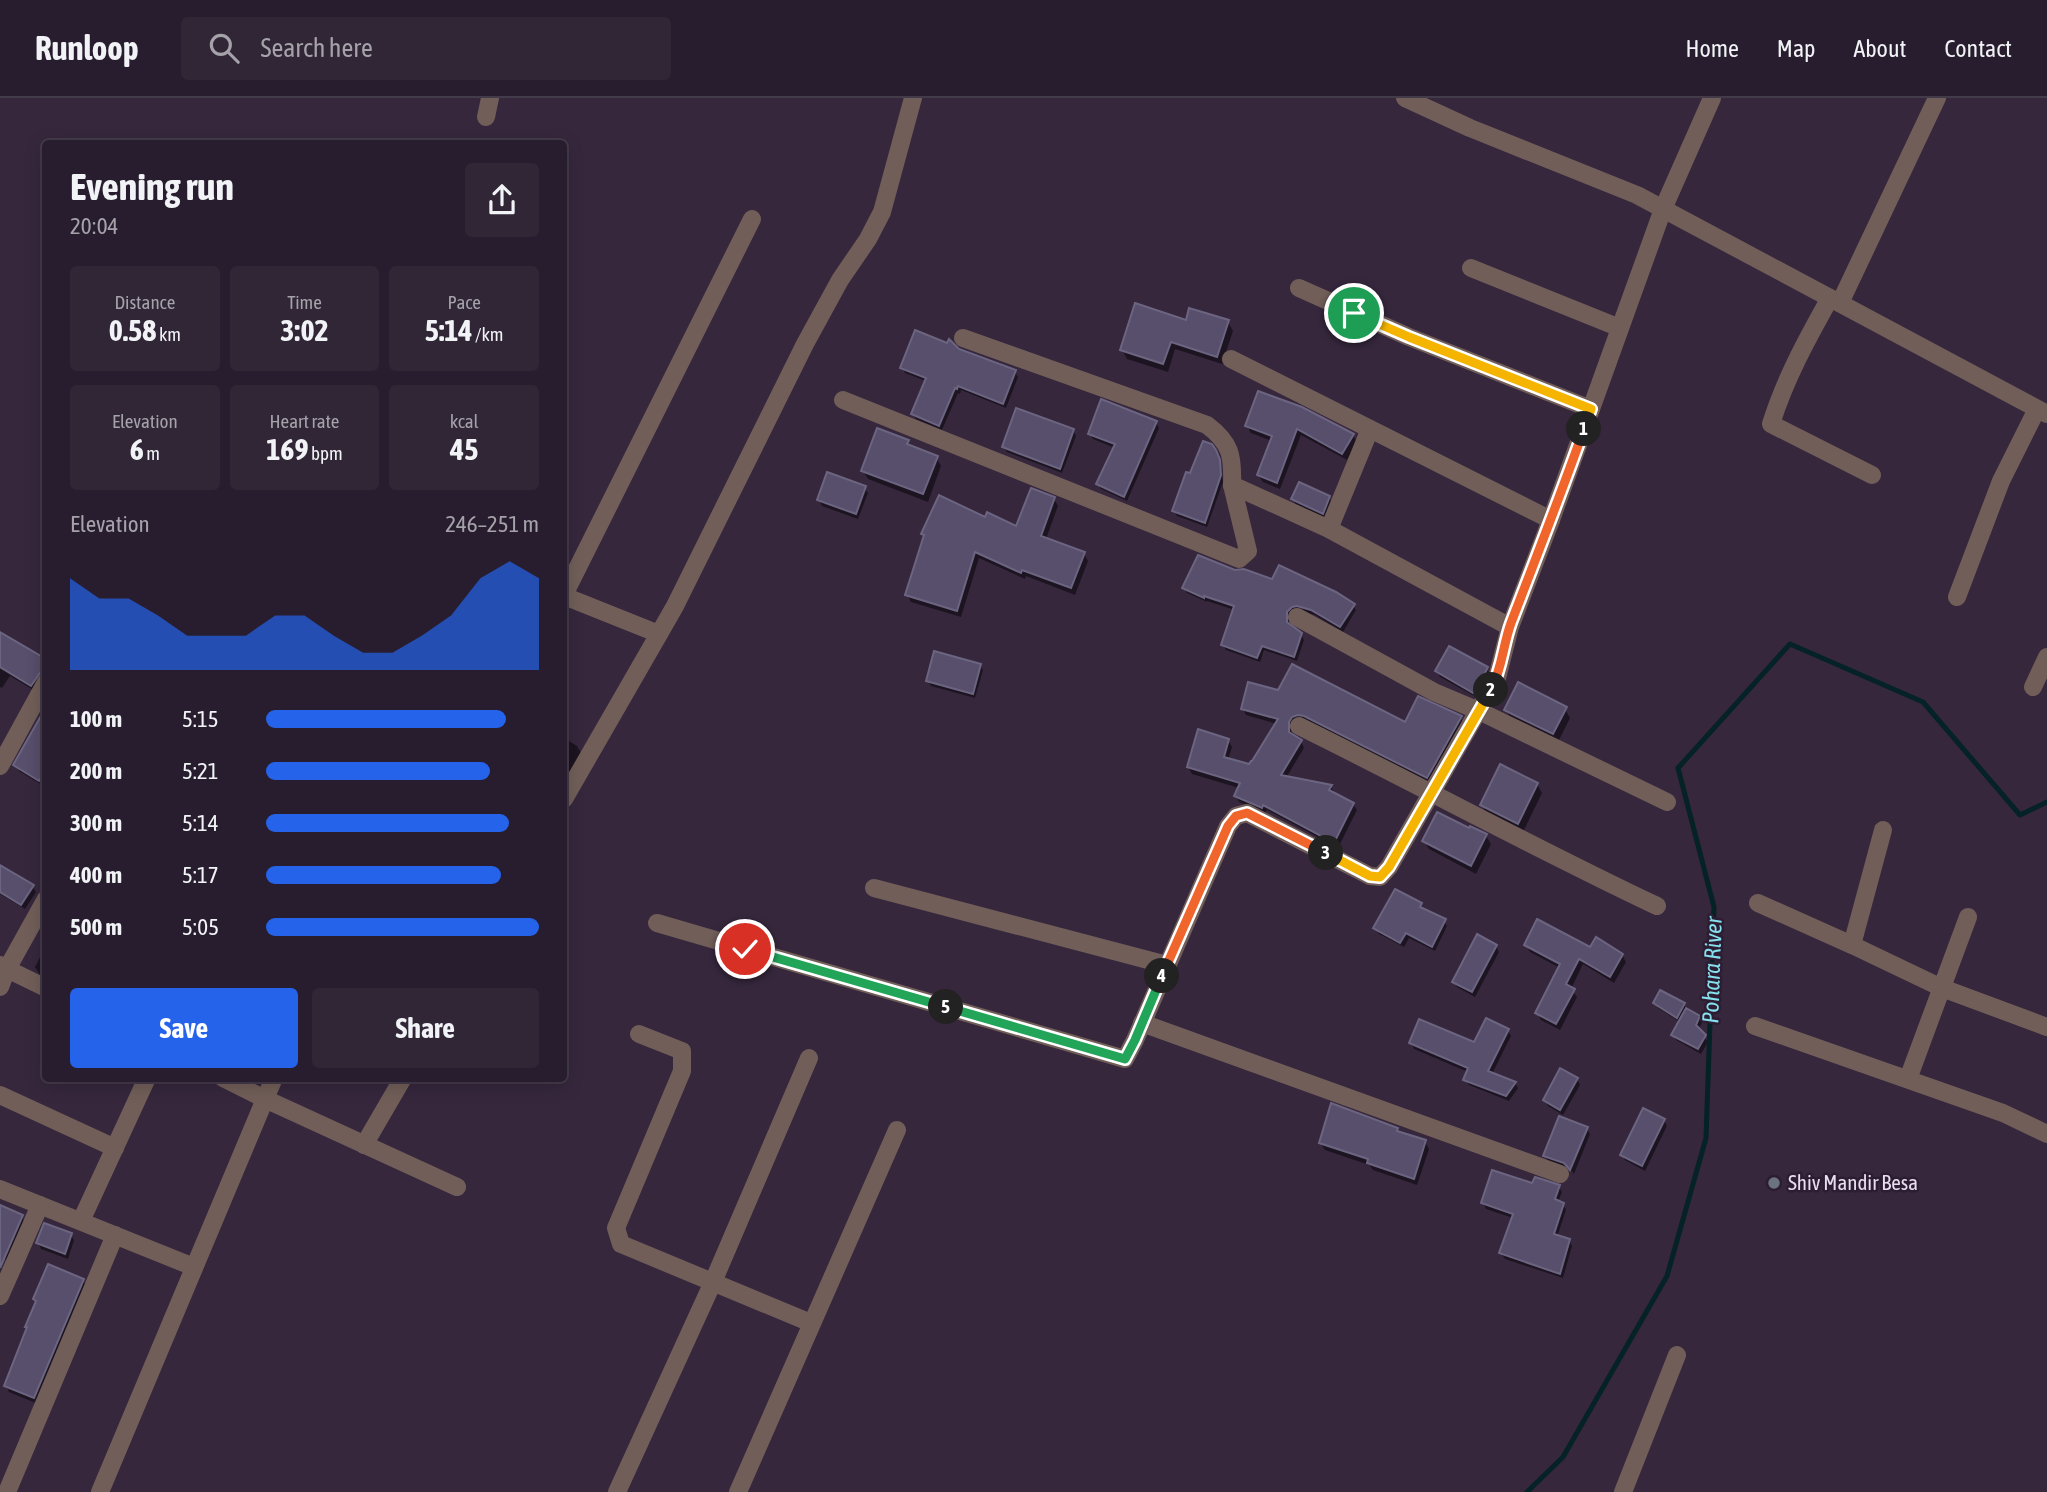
<!DOCTYPE html>
<html lang="en">
<head>
<meta charset="utf-8">
<style>
  body { margin:0; font-family:"Asap Condensed",sans-serif; background:#302636; color:#f1f3f6; height:100vh; display:flex; flex-direction:column; font-size:26px; white-space:nowrap }
  * { box-sizing:border-box; margin:0 }
  p { font-size:23px; color:#a5a2aa }
  .icon { flex:none; width:38px; height:38px; fill:none; stroke:currentColor; stroke-width:2; stroke-linecap:round; stroke-linejoin:round }
  .map { position:relative; flex:1; overflow:hidden }
  .sheet { position:absolute; left:42px; top:42px; width:525px; height:942px; display:flex; flex-direction:column; background:#281d2e; border-radius:7px; box-shadow:0 4px 18px #0003,0 0 0 2px #443b4a }
  .sheet>* { flex:none }
  .pin { position:absolute; display:grid; place-items:center; width:60px; height:60px; color:#fff; margin:-30px; border:4px solid #fff; border-radius:50%; box-shadow:0 2px 7px #0007 }
  .km { position:absolute; width:35px; height:35px; margin:-18px; border-radius:50%; background:#222; color:#fff; font-size:19px; line-height:35px; text-align:center }
  .round { display:grid; place-items:center; flex:none; width:74px; height:74px; border-radius:7px; background:#302636 }
  .head { display:flex; align-items:center; justify-content:space-between; height:119px; padding:0 28px }
  h1 { font-size:38px; font-weight:700; line-height:52px }
  .metrics { display:grid; grid-template-columns:repeat(3,1fr); gap:10px; height:119px; padding:7px 28px }
  .metrics div { display:grid; align-content:center; border-radius:7px; background:#302636; text-align:center }
  .metrics b { font-size:30px; font-weight:700 }
  .metrics small { font-size:19px; font-weight:400 }
  .metrics p { font-size:19px }
  .chart { height:196px; padding:14px 28px }
  .chart p { display:flex; justify-content:space-between }
  .chart svg { width:100%; height:126px; margin-top:7px; fill:#2563eb; opacity:.7 }
  .button { display:flex; gap:14px; margin-top:auto; padding:14px 28px }
  .button a { flex:1; height:80px; border-radius:7px; background:#2563eb; color:#fff; font-size:28px; font-weight:700; line-height:80px; text-align:center }
  .button a+a { background:#302636; color:#f1f3f6 }
  ul { padding:0 28px; list-style:none; font-size:23px }
  li { display:grid; grid-template-columns:112px 84px 1fr; align-items:center; height:52px }
  li i { height:18px; border-radius:9px; background:#2563eb }
  header { display:flex; align-items:center; gap:42px; box-sizing:border-box; height:98px; padding:0 35px; background:#281d2e; border-bottom:2px solid #443b4a }
  header strong { font-size:33px }
  nav { display:flex; gap:38px; margin-inline-start:auto; font-size:24px }
  .search { width:490px; height:63px; background:#302636; display:flex; align-items:center; gap:18px; box-sizing:border-box; padding:0 24px; border-radius:7px; color:#a5a2aa; font-size:26px }
  .map>svg:first-child { display:block }
</style>
</head>
<body>
<header>
<strong>Runloop</strong>
<div class="search"><svg class="icon" aria-label="search" viewBox="0 0 24 24"><circle cx="10" cy="10" r="6"/><path d="M15 15l6 6"/></svg>Search here</div>
<nav><a>Home</a><a>Map</a><a>About</a><a>Contact</a></nav>
</header>
<div class="map">
<svg width="2047" height="1394" viewBox="0 0 2047 1394">
  <rect width="100%" height="100%" fill="#36273d"/>
  <g fill="#0007">
    <path d="M 1187,224 L 1228,224 L 1233,233 L 1222,266 L 1175,251 L 1168,274 L 1127,261 L 1122,252 Z"/>
    <path d="M 958,252 L 1015,274 L 1018,279 L 1006,310 L 961,292 L 960,296 L 958,295 L 942,332 L 916,321 L 913,315 L 926,283 L 905,275 L 902,269 Z"/>
    <path d="M 1259,295 L 1353,337 L 1357,344 L 1347,362 L 1301,337 L 1280,391 L 1263,384 L 1258,377 L 1272,343 L 1251,335 L 1247,328 Z"/>
    <path d="M 1156,324 L 1159,330 L 1127,403 L 1101,391 L 1098,386 L 1115,350 L 1093,341 L 1090,336 Z"/>
    <path d="M 1073,332 L 1076,338 L 1062,375 L 1007,354 L 1004,349 Z"/>
    <path d="M 907,344 L 911,350 L 936,359 L 941,368 L 928,404 L 868,381 L 863,373 Z"/>
    <path d="M 1210,348 L 1220,364 L 1223,384 L 1207,429 L 1177,418 L 1174,413 L 1191,377 Z"/>
    <path d="M 864,390 L 868,395 L 858,421 L 822,408 L 819,402 Z"/>
    <path d="M 1329,399 L 1332,405 L 1326,420 L 1296,407 L 1293,401 Z"/>
    <path d="M 1054,401 L 1058,408 L 1046,441 L 1084,456 L 1088,463 L 1075,497 L 1026,478 L 1025,481 L 979,460 L 961,519 L 911,504 L 907,496 L 986,421 L 1017,430 Z"/>
    <path d="M 1234,473 L 1353,507 L 1356,512 L 1343,534 L 1315,517 L 1301,513 L 1289,520 L 1289,528 L 1301,536 L 1304,542 L 1297,563 L 1264,552 L 1260,564 L 1226,552 L 1223,547 L 1235,512 L 1207,503 L 1207,504 L 1187,495 L 1184,489 Z"/>
    <path d="M 0,536 L 46,563 L 46,581 L 35,593 L 10,578 L 2,590 L 0,589 Z"/>
    <path d="M 980,567 L 983,572 L 975,600 L 931,588 L 928,583 Z"/>
    <path d="M 1487,571 L 1490,576 L 1478,600 L 1440,579 L 1437,573 Z"/>
    <path d="M 1243,611 L 1406,627 L 1461,620 L 1464,626 L 1431,685 L 1291,631 L 1292,637 L 1301,643 L 1304,650 L 1286,680 L 1331,689 L 1335,695 L 1334,697 L 1353,706 L 1357,712 L 1338,750 L 1267,712 L 1265,715 L 1239,704 L 1236,698 L 1239,690 L 1192,676 L 1188,669 L 1228,642 L 1232,649 L 1228,662 L 1250,669 L 1277,626 L 1246,617 Z"/>
    <path d="M 1565,611 L 1570,620 L 1558,644 L 1511,621 L 1506,612 Z"/>
    <path d="M 46,612 L 46,682 L 42,687 L 19,673 L 16,667 Z"/>
    <path d="M 564,640 L 577,648 L 581,655 L 564,684 Z"/>
    <path d="M 1537,686 L 1542,695 L 1523,734 L 1487,716 L 1482,707 Z"/>
    <path d="M 1486,738 L 1491,746 L 1476,776 L 1429,751 L 1424,743 Z"/>
    <path d="M 0,769 L 32,788 L 36,794 L 25,811 L 0,796 Z"/>
    <path d="M 1421,807 L 1424,813 L 1444,823 L 1447,828 L 1435,853 L 1409,840 L 1404,849 L 1379,836 L 1375,830 Z"/>
    <path d="M 46,847 L 46,880 L 40,877 L 35,869 Z"/>
    <path d="M 1526,847 L 1591,852 L 1622,857 L 1626,864 L 1614,885 L 1583,866 L 1571,891 L 1577,899 L 1560,932 L 1541,922 L 1537,915 L 1560,870 L 1530,854 Z"/>
    <path d="M 1496,848 L 1499,854 L 1475,899 L 1457,889 L 1454,884 Z"/>
    <path d="M 1655,905 L 1684,907 L 1688,913 L 1699,919 L 1702,925 L 1698,932 L 1708,944 L 1701,956 L 1676,942 L 1673,937 L 1680,924 L 1658,910 Z"/>
    <path d="M 1508,933 L 1511,938 L 1492,976 L 1515,985 L 1518,990 L 1509,1003 L 1469,987 L 1465,982 L 1468,974 L 1414,951 L 1411,945 L 1475,947 Z"/>
    <path d="M 1577,981 L 1580,987 L 1563,1017 L 1548,1008 L 1545,1002 Z"/>
    <path d="M 1664,1022 L 1667,1028 L 1645,1073 L 1625,1062 L 1622,1057 Z"/>
    <path d="M 1397,1031 L 1399,1035 L 1425,1044 L 1429,1051 L 1417,1087 L 1373,1072 L 1369,1067 L 1325,1052 L 1320,1045 Z"/>
    <path d="M 1587,1031 L 1590,1036 L 1574,1076 L 1569,1070 L 1548,1063 L 1545,1058 Z"/>
    <path d="M 1533,1087 L 1559,1089 L 1562,1094 L 1558,1104 L 1563,1106 L 1566,1112 L 1557,1139 L 1569,1142 L 1572,1148 L 1563,1180 L 1505,1161 L 1501,1155 L 1513,1120 L 1486,1111 L 1483,1105 Z"/>
    <path d="M 0,1109 L 22,1119 L 26,1126 L 10,1163 L 4,1161 L 0,1173 Z"/>
    <path d="M 71,1137 L 74,1142 L 68,1161 L 41,1151 L 38,1145 Z"/>
    <path d="M 83,1183 L 87,1189 L 38,1306 L 9,1294 L 6,1287 Z"/>
  </g>
  <g fill="none" stroke-linecap="round" stroke-linejoin="round">
    <path stroke="#052226" stroke-width="5" d="M 1527,1394 L 1563,1359 L 1667,1178 L 1706,1040 L 1714,809 L 1678,670 L 1790,546 L 1923,604 L 2020,717 L 2047,704"/>
  </g>
  <g fill="#574f6b" stroke="#6c6581" stroke-width="2">
    <path d="M 1135,205 L 1186,222 L 1189,210 L 1229,222 L 1217,259 L 1171,244 L 1163,266 L 1120,252 Z"/>
    <path d="M 915,232 L 947,245 L 949,241 L 959,251 L 1016,272 L 1003,306 L 958,288 L 957,291 L 955,290 L 939,328 L 911,316 L 926,280 L 900,270 Z"/>
    <path d="M 1258,293 L 1302,309 L 1354,336 L 1342,356 L 1297,331 L 1277,385 L 1257,377 L 1272,338 L 1245,328 Z"/>
    <path d="M 1101,301 L 1157,323 L 1124,399 L 1096,386 L 1115,346 L 1088,336 Z"/>
    <path d="M 1016,310 L 1074,331 L 1060,371 L 1002,349 Z"/>
    <path d="M 877,330 L 909,342 L 907,346 L 938,358 L 923,396 L 861,373 Z"/>
    <path d="M 1203,343 L 1212,346 L 1216,352 L 1220,362 L 1221,377 L 1205,425 L 1172,413 L 1186,374 L 1190,375 Z"/>
    <path d="M 827,374 L 866,388 L 856,416 L 817,402 Z"/>
    <path d="M 1299,384 L 1330,398 L 1323,416 L 1291,401 Z"/>
    <path d="M 1031,390 L 1055,399 L 1041,438 L 1085,454 L 1071,490 L 1022,472 L 1021,475 L 975,454 L 957,513 L 905,497 L 924,437 L 921,436 L 939,397 L 985,419 L 987,414 L 1016,428 Z"/>
    <path d="M 1198,457 L 1235,472 L 1244,471 L 1272,481 L 1279,467 L 1336,494 L 1355,506 L 1340,529 L 1311,512 L 1297,508 L 1292,509 L 1287,514 L 1287,524 L 1302,535 L 1294,559 L 1262,548 L 1257,560 L 1221,547 L 1234,508 L 1204,498 L 1204,500 L 1182,490 Z"/>
    <path d="M 0,534 L 46,561 L 46,573 L 40,575 L 31,588 L 0,569 Z"/>
    <path d="M 1449,548 L 1488,569 L 1475,596 L 1435,573 Z"/>
    <path d="M 934,553 L 981,566 L 973,596 L 926,583 Z"/>
    <path d="M 1292,566 L 1405,624 L 1418,598 L 1462,618 L 1427,680 L 1304,618 L 1298,617 L 1292,619 L 1289,624 L 1289,634 L 1302,642 L 1281,677 L 1332,687 L 1329,692 L 1354,705 L 1334,745 L 1263,707 L 1262,710 L 1234,698 L 1240,685 L 1187,669 L 1198,631 L 1229,641 L 1224,659 L 1249,666 L 1251,663 L 1252,663 L 1278,621 L 1241,611 L 1248,584 L 1278,592 Z"/>
    <path d="M 1518,584 L 1567,609 L 1553,636 L 1504,612 Z"/>
    <path d="M 46,609 L 46,672 L 39,683 L 13,667 Z"/>
    <path d="M 1500,666 L 1538,685 L 1518,726 L 1480,707 Z"/>
    <path d="M 1437,714 L 1469,730 L 1470,728 L 1487,736 L 1471,768 L 1422,743 Z"/>
    <path d="M 0,767 L 34,787 L 21,807 L 0,794 Z"/>
    <path d="M 1395,791 L 1422,805 L 1420,809 L 1446,821 L 1432,849 L 1406,835 L 1400,845 L 1373,830 Z"/>
    <path d="M 1537,821 L 1590,849 L 1596,839 L 1623,856 L 1610,879 L 1579,861 L 1566,886 L 1575,891 L 1556,926 L 1535,915 L 1560,866 L 1524,847 Z"/>
    <path d="M 1477,836 L 1497,847 L 1472,894 L 1452,884 Z"/>
    <path d="M 1660,892 L 1685,905 L 1677,920 L 1653,905 Z"/>
    <path d="M 1686,910 L 1700,918 L 1696,927 L 1706,937 L 1698,951 L 1671,937 Z"/>
    <path d="M 1486,920 L 1509,931 L 1488,973 L 1516,984 L 1506,998 L 1463,982 L 1468,970 L 1409,945 L 1419,921 L 1474,944 Z"/>
    <path d="M 1560,970 L 1578,980 L 1560,1012 L 1543,1002 Z"/>
    <path d="M 1331,1005 L 1398,1030 L 1397,1033 L 1426,1042 L 1414,1081 L 1367,1065 L 1368,1061 L 1319,1045 Z"/>
    <path d="M 1643,1010 L 1665,1021 L 1642,1068 L 1620,1057 Z"/>
    <path d="M 1559,1018 L 1588,1029 L 1570,1072 L 1564,1065 L 1543,1058 Z"/>
    <path d="M 1492,1072 L 1532,1085 L 1535,1079 L 1560,1087 L 1555,1101 L 1564,1105 L 1554,1136 L 1570,1141 L 1560,1176 L 1499,1155 L 1513,1116 L 1481,1105 Z"/>
    <path d="M 0,1107 L 23,1117 L 0,1170 Z"/>
    <path d="M 44,1125 L 72,1135 L 65,1156 L 36,1145 Z"/>
    <path d="M 48,1166 L 84,1181 L 34,1300 L 4,1288 L 27,1229 L 25,1229 L 36,1203 L 33,1201 Z"/>
  </g>
  <g fill="none" stroke-linecap="round" stroke-linejoin="round">
    <g stroke="#715e58" stroke-width="18">
      <path d="M 1405,0 L 1470,30 L 1637,97 L 2047,316"/>
      <path d="M 486,19 L 490,0"/>
      <path d="M 1471,170 L 1620,230"/>
      <path d="M 1299,190 L 1409,239 L 1591,311"/>
      <path d="M 1830,200 C 1807,241 1785,281 1771,326 L 1872,377"/>
      <path d="M 1840,205 L 1937,0"/>
      <path d="M 963,240 L 1207,327 C 1231,345 1233,358 1232,387 L 1329,431 L 1510,529"/>
      <path d="M 1231,261 L 1551,422"/>
      <path d="M 843,302 L 1239,461 L 1248,453 L 1232,387"/>
      <path d="M 1329,431 L 1370,331"/>
      <path d="M 564,497 L 752,121"/>
      <path d="M 564,498 L 659,536 L 675,508 L 805,246 L 840,182 L 868,141 L 882,114 L 913,0"/>
      <path d="M 1957,499 L 2001,383 L 2037,311"/>
      <path d="M 1297,519 L 1434,594 L 1479,613 L 1667,704"/>
      <path d="M 2033,589 L 2047,559"/>
      <path d="M 1299,628 C 1419,687 1536,751 1657,808"/>
      <path d="M 0,668 L 46,584"/>
      <path d="M 564,701 L 659,536"/>
      <path d="M 874,790 L 1167,867"/>
      <path d="M 1758,805 L 1852,847 L 1942,890 L 2047,929"/>
      <path d="M 657,825 L 1125,961 L 1135,942 L 1228,728 L 1236,718 L 1247,715 L 1370,778 L 1380,779 L 1389,769 L 1497,580 L 1510,529 L 1551,422 L 1663,111 L 1712,0"/>
      <path d="M 1852,847 L 1883,732"/>
      <path d="M 0,867 L 7,871 L 46,801"/>
      <path d="M 0,889 L 7,871 L 46,890"/>
      <path d="M 1142,925 L 1560,1076"/>
      <path d="M 1755,928 L 2003,1015 L 2047,1036"/>
      <path d="M 639,936 L 682,953 L 682,973 L 616,1130 L 621,1146 L 811,1225"/>
      <path d="M 223,980 L 265,1001 L 274,980"/>
      <path d="M 1908,981 L 1968,819"/>
      <path d="M 0,997 L 115,1050"/>
      <path d="M 364,1047 L 403,980"/>
      <path d="M 0,1091 L 194,1169"/>
      <path d="M 81,1123 L 147,980"/>
      <path d="M 0,1198 L 40,1107"/>
      <path d="M 7,1394 L 115,1137"/>
      <path d="M 100,1394 L 265,1001 L 457,1089"/>
      <path d="M 617,1394 L 713,1184 L 809,960"/>
      <path d="M 738,1394 L 897,1032"/>
      <path d="M 1623,1394 L 1677,1257"/>
    </g>
  </g>
  <g fill="none" stroke-linecap="round" stroke-linejoin="round">
    <g stroke="#fff" stroke-width="14">
      <path id="split-1" d="M 1354,215 L 1409,239 L 1591,311 L 1584,331"/>
    </g>
    <g stroke="#fff" stroke-width="14">
      <path id="split-2" d="M 1491,592 C 1502,571 1503,547 1511,525 C 1536,460 1561,396 1584,331"/>
    </g>
    <g stroke="#fff" stroke-width="14">
      <path id="split-3" d="M 1326,755 L 1370,778 L 1380,779 L 1389,769 L 1491,592"/>
    </g>
    <g stroke="#fff" stroke-width="14">
      <path id="split-4" d="M 1162,878 L 1228,728 L 1236,718 L 1247,715 L 1326,755"/>
    </g>
    <g stroke="#fff" stroke-width="14">
      <path id="split-5" d="M 946,909 L 1125,961 L 1135,942 L 1162,878"/>
    </g>
    <g stroke="#fff" stroke-width="14">
      <path id="split-6" d="M 745,851 L 946,909"/>
    </g>
    <use href="#split-1" stroke="#f5b400" stroke-width="9"/>
    <use href="#split-2" stroke="#f0652b" stroke-width="9"/>
    <use href="#split-3" stroke="#f5b400" stroke-width="9"/>
    <use href="#split-4" stroke="#f0652b" stroke-width="9"/>
    <use href="#split-5" stroke="#22a559" stroke-width="9"/>
    <use href="#split-6" stroke="#22a559" stroke-width="9"/>
  </g>
  <circle fill="#6b7280" stroke="#2c1d33" stroke-width="2.5" cx="1774" cy="1085" r="7"/>
  <g text-anchor="middle" stroke-width="5" stroke-linejoin="round" paint-order="stroke">
    <g font-size="21" fill="#e8deed" stroke="#2c1d33" text-anchor="start">
      <text x="1788" y="1092">Shiv Mandir Besa</text>
    </g>
    <g font-size="23" font-style="italic" fill="#86e0ed" stroke="#2c1d33">
      <text transform="translate(1712 872) rotate(-88)" y="8">Pohara River</text>
    </g>
  </g>
</svg>
<div class="pin" style="left:1354px;top:215px;background:#1e9e55"><svg class="icon" aria-label="arrive" viewBox="0 0 24 24"><path d="M6 21V4h12l-3 4 3 4H6"/></svg></div>
<div class="pin" style="left:745px;top:851px;background:#d93025"><svg class="icon" aria-label="check" viewBox="0 0 24 24"><path d="M5 12l5 5 9-10"/></svg></div>
<b class="km" style="left:1584px;top:331px">1</b>
<b class="km" style="left:1491px;top:592px">2</b>
<b class="km" style="left:1326px;top:755px">3</b>
<b class="km" style="left:1162px;top:878px">4</b>
<b class="km" style="left:946px;top:909px">5</b>
<section class="sheet">
<div class="head"><div><h1>Evening run</h1><p>20:04</p></div><a class="round"><svg class="icon" aria-label="share" viewBox="0 0 24 24"><path d="M12 15V3M7 8l5-5 5 5M5 13v7h14v-7"/></svg></a></div>
<div class="metrics">
<div><p>Distance</p><b>0.58<small> km</small></b></div>
<div><p>Time</p><b>3:02</b></div>
<div><p>Pace</p><b>5:14<small> /km</small></b></div>
</div>
<div class="metrics">
<div><p>Elevation</p><b>6<small> m</small></b></div>
<div><p>Heart rate</p><b>169<small> bpm</small></b></div>
<div><p>kcal</p><b>45</b></div>
</div>
<div class="chart"><p><span>Elevation</span>246–251 m</p>
<svg viewBox="0 0 160 44" preserveAspectRatio="none"><path d="M0 44V12L10 19L20 19L30 25L40 32L50 32L60 32L70 25L80 25L90 32L100 38L110 38L120 32L130 25L140 12L150 6L160 12V44z"/></svg>
</div>
<ul>
<li><b>100 m</b>5:15<i style="width:88%"></i></li>
<li><b>200 m</b>5:21<i style="width:82%"></i></li>
<li><b>300 m</b>5:14<i style="width:89%"></i></li>
<li><b>400 m</b>5:17<i style="width:86%"></i></li>
<li><b>500 m</b>5:05<i style="width:100%"></i></li>
</ul>
<div class="button"><a>Save</a><a>Share</a></div>
</section>
</div>
</body>
</html>
